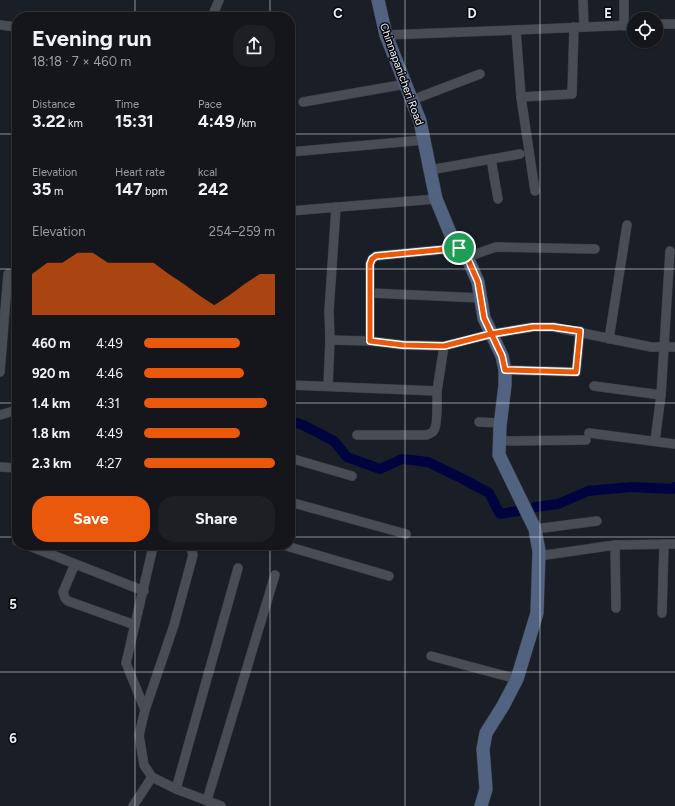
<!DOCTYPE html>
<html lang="en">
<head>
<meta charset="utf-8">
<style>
  body { margin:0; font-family:Figtree,sans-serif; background:#1d1f25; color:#f1f3f6; height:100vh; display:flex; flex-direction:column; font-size:15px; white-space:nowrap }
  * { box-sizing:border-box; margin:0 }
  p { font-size:13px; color:#9d9fa3 }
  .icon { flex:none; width:22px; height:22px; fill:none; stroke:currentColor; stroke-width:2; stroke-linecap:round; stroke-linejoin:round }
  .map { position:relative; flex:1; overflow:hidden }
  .drawer { position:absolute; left:12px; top:12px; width:283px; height:538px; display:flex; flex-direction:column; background:#14161c; border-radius:16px; box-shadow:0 1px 3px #0004,0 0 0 1px #33353b }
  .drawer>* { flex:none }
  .fabs { position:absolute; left:627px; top:12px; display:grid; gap:8px }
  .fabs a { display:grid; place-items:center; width:36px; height:36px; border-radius:50%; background:#14161c; box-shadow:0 1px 3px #0004,0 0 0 1px #33353b; font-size:20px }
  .pin { position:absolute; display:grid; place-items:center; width:34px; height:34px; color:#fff; margin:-17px; border:2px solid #fff; border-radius:50%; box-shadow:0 1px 4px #0007 }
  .round { display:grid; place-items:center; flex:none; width:42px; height:42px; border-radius:16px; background:#1d1f25 }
  .head { display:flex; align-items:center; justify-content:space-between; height:68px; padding:0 20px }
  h1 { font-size:22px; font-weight:700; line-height:30px }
  .metrics { display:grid; grid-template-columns:repeat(3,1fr); gap:6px; height:68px; padding:4px 20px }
  .metrics div { display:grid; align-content:center }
  .metrics b { font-size:17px; font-weight:700 }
  .metrics small { font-size:11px; font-weight:400 }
  .metrics p { font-size:11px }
  .chart { height:112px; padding:8px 20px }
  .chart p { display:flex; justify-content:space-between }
  .chart svg { width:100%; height:72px; margin-top:4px; fill:#ea580c; opacity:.7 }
  .cta { display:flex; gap:8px; margin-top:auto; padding:8px 20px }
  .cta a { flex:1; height:46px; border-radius:16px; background:#ea580c; color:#fff; font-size:16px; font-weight:700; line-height:46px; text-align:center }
  .cta a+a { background:#1d1f25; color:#f1f3f6 }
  ul { padding:0 20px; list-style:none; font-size:13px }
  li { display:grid; grid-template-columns:64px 48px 1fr; align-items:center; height:30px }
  li i { height:10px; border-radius:5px; background:#ea580c }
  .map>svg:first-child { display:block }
</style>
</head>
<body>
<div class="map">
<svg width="675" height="806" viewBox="0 0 675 806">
  <rect width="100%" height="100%" fill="#1a1e26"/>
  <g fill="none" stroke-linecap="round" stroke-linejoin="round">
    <g stroke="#00043e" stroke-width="10">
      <path d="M 290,421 L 303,425 L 334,441 L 347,457 L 380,469 L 402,459 L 428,462 L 463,479 L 489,493 L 500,514 L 518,511"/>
      <path d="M 535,507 L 558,504 L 588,491 L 631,487 L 672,489 L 675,487"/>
    </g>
    <g stroke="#383b42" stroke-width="10">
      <g id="street">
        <path d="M 583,0 L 584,27"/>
        <path d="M 212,17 L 219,0"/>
        <path d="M 656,24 L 675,24"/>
        <path d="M 0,25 L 17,27"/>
        <path d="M 624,26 L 624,0"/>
        <path d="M 516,30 L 634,25"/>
        <path d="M 386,35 L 516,30 L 521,97 L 535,191"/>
        <path d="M 521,97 L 572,94 L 574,27"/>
        <path d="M 412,100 L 480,74"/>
        <path d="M 303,102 L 406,84"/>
        <path d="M 290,152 L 424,140"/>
        <path d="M 491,159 L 498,199"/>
        <path d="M 430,170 L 520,154"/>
        <path d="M 290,211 L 436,199"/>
        <path d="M 467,257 L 496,247 L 595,249"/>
        <path d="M 371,293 L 481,298"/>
        <path d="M 609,339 L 627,225"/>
        <path d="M 330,340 L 370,341 L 403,345 L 444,346 L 491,334 L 533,327 L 553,327 L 651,347 L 675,347"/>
        <path d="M 370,341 L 370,264 L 372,259 L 376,256 L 459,248"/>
        <path d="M 505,370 L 576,372 L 580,331"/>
        <path d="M 0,372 L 8,274"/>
        <path d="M 290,385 L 437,391 L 444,346"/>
        <path d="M 328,386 L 330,340 L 329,311 L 336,207"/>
        <path d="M 594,386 L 661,395"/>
        <path d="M 0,415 L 17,410"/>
        <path d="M 479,422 L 501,423"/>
        <path d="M 589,433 L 675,444"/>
        <path d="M 357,435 L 426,435 C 429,434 433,433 434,430 C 438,425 437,398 437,391"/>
        <path d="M 499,441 L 586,440"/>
        <path d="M 655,441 L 661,395 L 670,251"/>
        <path d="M 290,458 L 352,476"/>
        <path d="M 0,467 L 17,468"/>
        <path d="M 290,502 L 406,534"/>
        <path d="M 535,529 L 597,521"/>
        <path d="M 17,539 L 17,541"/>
        <path d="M 27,545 L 144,591"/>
        <path d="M 147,545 L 153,547 L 126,663 L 145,710 L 139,735 L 144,765 L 152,777 L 176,789 L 221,806"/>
        <path d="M 283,545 L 389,576"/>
        <path d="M 615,545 L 616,608"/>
        <path d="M 539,556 L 615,545 L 675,544"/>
        <path d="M 75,564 L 63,592 L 65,598 L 68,601 L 135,625"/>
        <path d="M 662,613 L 664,544"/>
        <path d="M 431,656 L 517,679"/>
        <path d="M 145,710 L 174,625 L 193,555 L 190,545"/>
        <path d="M 176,789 L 238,568"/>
        <path d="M 207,800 L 275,575"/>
        <path d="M 133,806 L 152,777"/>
      </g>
    </g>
    <g stroke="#383b42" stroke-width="14">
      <path id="secondary" d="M 378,0 L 386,35 L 420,121 L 436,199 L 453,240 L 467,257 L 478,282 L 484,318 L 502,356 L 505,370 L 505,385 L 500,426 L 499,455 L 535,529 L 539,551 L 537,613 L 517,679 L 503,706 L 486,733 L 483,749 L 486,789 L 481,806"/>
    </g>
    <use href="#street" stroke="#474c55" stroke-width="9"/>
    <use href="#secondary" stroke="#526281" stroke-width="13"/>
  </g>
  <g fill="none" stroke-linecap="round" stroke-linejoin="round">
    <g stroke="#fff" stroke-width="8">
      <path id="route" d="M 459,248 L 467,257 L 478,282 L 484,318 L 502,356 L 505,370 L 576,372 L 580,331 L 553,327 L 533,327 L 491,334 L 444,346 L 403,345 L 370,341 L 370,264 L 372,259 L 376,256 L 459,248"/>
    </g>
    <use href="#route" stroke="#ea580c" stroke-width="5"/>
  </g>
  <path fill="none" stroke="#eff2f8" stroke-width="1" stroke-opacity="0.55" d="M 135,0 L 135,17M 270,0 L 270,17M 405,0 L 405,806M 540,0 L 540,806M 0,134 L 17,134M 290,134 L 675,134M 0,269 L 17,269M 290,269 L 675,269M 0,403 L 17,403M 290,403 L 675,403M 0,537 L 17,537M 290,537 L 675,537M 135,545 L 135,806M 270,545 L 270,806M 0,672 L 675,672"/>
  <g text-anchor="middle" stroke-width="3" stroke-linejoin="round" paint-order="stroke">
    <g font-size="11" fill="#eff2f8" stroke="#07080c">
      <text transform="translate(402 74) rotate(70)" y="4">Chinnapanicheri Road</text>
    </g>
  </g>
  <g font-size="13" text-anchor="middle" font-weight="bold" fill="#eff2f8" stroke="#07080c" stroke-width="3" stroke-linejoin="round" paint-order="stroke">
    <text x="338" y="18">C</text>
    <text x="472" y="18">D</text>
    <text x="608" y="18">E</text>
    <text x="13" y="609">5</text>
    <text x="13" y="743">6</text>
  </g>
</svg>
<div class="fabs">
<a><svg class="icon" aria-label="locate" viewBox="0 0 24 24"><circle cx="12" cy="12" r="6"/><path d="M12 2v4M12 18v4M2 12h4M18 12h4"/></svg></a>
</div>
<div class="pin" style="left:459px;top:248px;background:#1e9e55"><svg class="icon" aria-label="arrive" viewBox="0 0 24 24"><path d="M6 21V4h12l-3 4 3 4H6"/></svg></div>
<section class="drawer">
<div class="head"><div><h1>Evening run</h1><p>18:18 · 7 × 460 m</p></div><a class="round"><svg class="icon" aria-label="share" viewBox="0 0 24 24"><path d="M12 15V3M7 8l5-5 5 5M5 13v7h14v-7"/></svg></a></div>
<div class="metrics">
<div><p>Distance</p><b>3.22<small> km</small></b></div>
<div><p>Time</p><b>15:31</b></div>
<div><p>Pace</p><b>4:49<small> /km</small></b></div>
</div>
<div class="metrics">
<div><p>Elevation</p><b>35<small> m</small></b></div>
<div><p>Heart rate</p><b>147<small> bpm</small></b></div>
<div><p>kcal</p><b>242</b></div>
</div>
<div class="chart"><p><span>Elevation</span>254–259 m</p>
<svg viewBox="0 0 160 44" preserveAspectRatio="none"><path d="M0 44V19L10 12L20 12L30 6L40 6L50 12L60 12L70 12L80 12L90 19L100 25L110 32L120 38L130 32L140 25L150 19L160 19V44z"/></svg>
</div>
<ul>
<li><b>460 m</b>4:49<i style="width:73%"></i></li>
<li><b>920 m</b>4:46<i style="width:76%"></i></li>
<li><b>1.4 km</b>4:31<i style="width:94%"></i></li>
<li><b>1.8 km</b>4:49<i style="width:73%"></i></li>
<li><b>2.3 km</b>4:27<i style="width:100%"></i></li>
</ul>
<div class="cta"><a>Save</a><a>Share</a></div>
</section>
</div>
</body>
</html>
